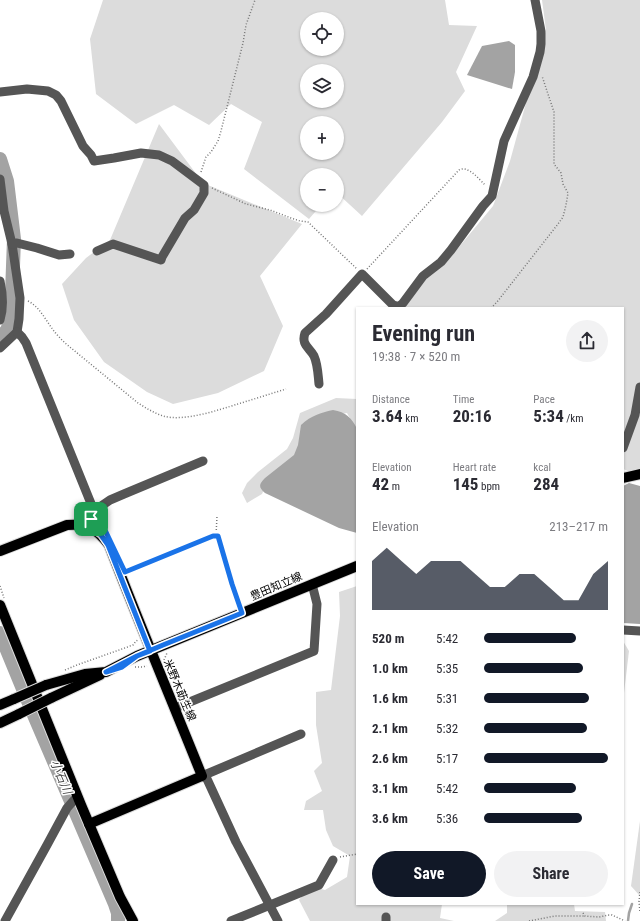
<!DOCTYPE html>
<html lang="en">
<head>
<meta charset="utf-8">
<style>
  body { margin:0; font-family:"Roboto Condensed","Noto Sans JP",sans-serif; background:#f2f2f3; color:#2b2b33; height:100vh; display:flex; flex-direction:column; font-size:15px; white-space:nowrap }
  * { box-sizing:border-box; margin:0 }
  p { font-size:13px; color:#7c7c81 }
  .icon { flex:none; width:22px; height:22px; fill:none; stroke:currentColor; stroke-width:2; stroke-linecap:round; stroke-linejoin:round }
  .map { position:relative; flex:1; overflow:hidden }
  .side { position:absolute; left:356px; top:307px; width:268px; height:598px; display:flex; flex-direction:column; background:#fff; border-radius:0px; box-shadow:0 1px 3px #0004 }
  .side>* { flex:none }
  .tools { position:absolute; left:300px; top:12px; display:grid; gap:8px }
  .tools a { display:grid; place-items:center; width:44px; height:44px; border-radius:50%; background:#fff; box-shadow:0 1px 3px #0004; font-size:20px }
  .pin { position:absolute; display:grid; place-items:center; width:34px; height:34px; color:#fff; margin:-17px; border-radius:8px; box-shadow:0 2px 6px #0006 }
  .round { display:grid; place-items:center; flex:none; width:42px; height:42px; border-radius:21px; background:#f2f2f3 }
  .overview { display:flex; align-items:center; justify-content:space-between; height:68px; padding:0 16px }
  h1 { font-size:22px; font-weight:700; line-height:30px }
  .metrics { display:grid; grid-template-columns:repeat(3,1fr); gap:6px; height:68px; padding:4px 16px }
  .metrics div { display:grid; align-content:center }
  .metrics b { font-size:17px; font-weight:700 }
  .metrics small { font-size:11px; font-weight:400 }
  .metrics p { font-size:11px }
  .chart { height:112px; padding:8px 16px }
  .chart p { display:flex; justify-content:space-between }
  .chart svg { width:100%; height:72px; margin-top:4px; fill:#111827; opacity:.7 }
  .primary-button { display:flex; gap:8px; margin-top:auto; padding:8px 16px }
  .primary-button a { flex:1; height:46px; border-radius:24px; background:#111827; color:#fff; font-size:16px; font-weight:700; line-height:46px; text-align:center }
  .primary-button a+a { background:#f2f2f3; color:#2b2b33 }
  ul { padding:0 16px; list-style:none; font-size:13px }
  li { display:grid; grid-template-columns:64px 48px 1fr; align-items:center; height:30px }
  li i { height:10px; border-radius:5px; background:#111827 }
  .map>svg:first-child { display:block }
</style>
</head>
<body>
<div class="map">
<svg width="640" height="921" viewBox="0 0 640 921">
  <rect width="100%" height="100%" fill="#fff"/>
  <g fill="#dcdcdc" fill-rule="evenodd">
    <path d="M 103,0 L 445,0 L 449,25 L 477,26 L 456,72 L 465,91 L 442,122 L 362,216 L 337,193 L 337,175 L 307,175 L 307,205 L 321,205 L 309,219 L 244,169 L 262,122 L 231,104 L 209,125 L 174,105 L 136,124 L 96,94 L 90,39 ZM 307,19 L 337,19 L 337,49 L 307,49 ZM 307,71 L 337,71 L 337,101 L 307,101 ZM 307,123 L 337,123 L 337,153 L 307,153 Z"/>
    <path d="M 542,0 L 640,0 L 640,476 L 623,469 L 623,308 L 403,308 L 423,277 L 444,265 L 493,206 L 510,161 L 546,30 Z"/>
    <path d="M 159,124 L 203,183 L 302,224 L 260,276 L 283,326 L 264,371 L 218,393 L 173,404 L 147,392 L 104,362 L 74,320 L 62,284 L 86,258 L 110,240 Z"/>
    <path d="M 336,398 L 357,399 L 357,431 L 347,413 L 324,417 L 304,442 L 284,474 L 267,483 L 262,494 L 247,503 L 242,493 L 247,483 L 258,472 L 287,449 L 293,438 L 300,413 Z"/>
    <path d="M 357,586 L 357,904 L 442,904 L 440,918 L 454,921 L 310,921 L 299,900 L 310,886 L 325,890 L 347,877 L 350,856 L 333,846 L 326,830 L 323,810 L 304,810 L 306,801 L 322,791 L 314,771 L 322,763 L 316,725 L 316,692 L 331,690 L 340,616 L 339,592 Z"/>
    <path d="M 623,641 L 629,651 L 624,693 L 623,698 Z"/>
    <path d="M 640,821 L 640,896 L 631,886 Z"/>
    <path d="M 507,904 L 574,904 L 575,911 L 605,912 L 606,921 L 495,921 L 507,913 Z"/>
  </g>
  <g fill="#a3a3a3">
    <path d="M 509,41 L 515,45 L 515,72 L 512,89 L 467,75 L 482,46 Z"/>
    <path d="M 333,410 C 346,412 352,418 357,429 L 357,533 L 339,528 L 265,493 C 258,487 259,484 265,478 L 294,455 L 298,445 L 301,425 C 312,415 320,413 333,410 Z"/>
    <path d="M 629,483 L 640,486 L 640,624 L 623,623 L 623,486 Z"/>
  </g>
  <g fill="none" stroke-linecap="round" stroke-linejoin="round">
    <g stroke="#a3a3a3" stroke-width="2.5">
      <path d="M 0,167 L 4,169"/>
      <path d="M 628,921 L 629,913 L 632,904"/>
    </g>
    <g stroke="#a3a3a3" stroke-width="14">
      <path d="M 0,159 L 7,181 L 14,239 L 11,320 L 7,330 L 0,339"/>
      <path d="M 0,633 L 28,701 L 115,904 L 118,913 L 118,921"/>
    </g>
    <g stroke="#dbdbdb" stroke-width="12">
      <g id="major">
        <path d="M 623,478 L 640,474"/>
        <path d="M 0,551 L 67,525 C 88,523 97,529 109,545 C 139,623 171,699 202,776 L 89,824"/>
        <path d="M 0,605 L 81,805 L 120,897 L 133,921"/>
        <path d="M 46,685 L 85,674 L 106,672 L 137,656 L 357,566"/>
        <path d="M 51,698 L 100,675"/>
        <path d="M 0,705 L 14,699"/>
        <path d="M 0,723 L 19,714"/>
      </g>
    </g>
    <g stroke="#777" stroke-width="1.5" stroke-dasharray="1 2" stroke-linecap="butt">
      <path d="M 201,172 L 206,157 L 211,152 L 218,141 L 221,131 L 243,43 L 246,25 L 255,0"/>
      <path d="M 212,188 L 246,204 L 270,210 L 291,218 L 300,221 L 308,222 L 357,269"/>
      <path d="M 367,269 L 459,170 C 468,165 479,179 485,185"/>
      <path d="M 28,301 C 40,307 46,321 54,331 C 57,335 61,339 65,343 L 138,403 C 146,408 154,413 163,416 C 184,422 218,410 238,404 C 254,399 270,394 286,389"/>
      <path d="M 491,308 L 497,302 L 558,224 L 563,217 L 566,205 L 568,193 L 563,184 L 561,173 L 554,164 L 554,112 L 542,76"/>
      <path d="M 216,536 L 217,516"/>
      <path d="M 129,570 L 213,535 L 218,536 L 232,584 L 239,605"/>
      <path d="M 0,586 L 4,598"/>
      <path d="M 164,660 L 167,653"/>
      <path d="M 135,667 L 142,667 L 147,666"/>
      <path d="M 65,670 L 77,665 L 133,645 L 136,641 L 138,640"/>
      <path d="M 340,857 L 357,854"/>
      <path d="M 640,892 L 639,901 L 640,913"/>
      <path d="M 583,913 L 585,916 L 599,917 L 609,915 L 612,915 L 625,921"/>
      <path d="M 529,921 L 555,916 L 585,916"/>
    </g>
    <g stroke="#555" stroke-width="9">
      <path d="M 0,92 L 27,89 L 48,91 L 56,95 L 61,101 L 83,146 L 91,155 L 94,161 L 114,158 L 141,153 L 159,155 L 172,161 L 204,185 L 204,193 L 194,210 L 185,218 L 162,257 L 161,260 L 113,244 L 97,251"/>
      <path d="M 0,179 L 4,211 L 12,244 L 20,298 L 19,319 L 17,332 L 0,348"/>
      <path d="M 12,244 L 17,243 L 37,248 L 59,255 L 70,254"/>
      <path d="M 0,281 C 3,295 4,307 0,320"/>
      <path d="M 17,332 L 22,337 L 26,343 L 94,511 L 88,526"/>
      <path d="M 319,384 C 318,375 318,365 314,356 C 309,347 301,345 305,333 L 326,314 L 362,274 L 393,305 C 398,307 400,306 403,303 L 423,276 L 441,262 L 451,250 L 483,206 L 492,196 L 504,141 L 533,77 L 540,52 L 541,44 L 541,31 L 535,0"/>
      <path d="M 623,448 L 635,415 L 640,387"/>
      <path d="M 94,511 L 110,500 L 124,494 L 203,461"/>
      <path d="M 623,630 L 640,631"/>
      <path d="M 175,708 L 314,651 L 317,604 L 312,584"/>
      <path d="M 202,776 L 207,779 L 236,842 L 278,921"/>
      <path d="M 202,776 L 301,734"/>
      <path d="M 386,917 L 386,921"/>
      <path d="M 5,921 L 47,845 L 67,808 L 75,799 L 78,798"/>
      <path d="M 231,921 L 319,885 L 333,860"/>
    </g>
    <use href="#major" stroke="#000" stroke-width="10"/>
    <g stroke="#dbdbdb" stroke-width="12" stroke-linecap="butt">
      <g id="major-bridge">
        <path d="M 14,699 L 46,685"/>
        <path d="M 19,714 L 51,698"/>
      </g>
    </g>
    <use href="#major-bridge" stroke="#000" stroke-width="10"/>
  </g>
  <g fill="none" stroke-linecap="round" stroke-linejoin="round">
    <g stroke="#fff" stroke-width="8">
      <path id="route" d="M 91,519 L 88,526 L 101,535 L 108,545 L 150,651 L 137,656 L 106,672 L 122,667 L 137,656 L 163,645 L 242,613 L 232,584 L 218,536 L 213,536 L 125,572 L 105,530 L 99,524 L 91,519"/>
    </g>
    <use href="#route" stroke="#1a73e8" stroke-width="5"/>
  </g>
  <g text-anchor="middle" stroke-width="3" stroke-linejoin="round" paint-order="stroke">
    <g font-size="11" fill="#000" stroke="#fff">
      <text transform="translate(276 586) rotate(-23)" y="4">豊田知立線</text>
      <text transform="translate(180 690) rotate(67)" y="4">米野木莇生線</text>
    </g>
    <g font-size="12" font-style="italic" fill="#444" stroke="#fff">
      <text transform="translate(61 777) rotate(67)" y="4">小石川</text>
    </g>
  </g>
</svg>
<div class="tools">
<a><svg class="icon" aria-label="locate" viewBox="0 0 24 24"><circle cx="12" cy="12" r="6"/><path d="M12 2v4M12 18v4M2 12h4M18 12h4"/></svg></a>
<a><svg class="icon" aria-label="layers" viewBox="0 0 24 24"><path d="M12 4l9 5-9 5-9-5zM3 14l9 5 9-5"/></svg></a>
<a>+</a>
<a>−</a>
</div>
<div class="pin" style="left:91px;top:519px;background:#1e9e55"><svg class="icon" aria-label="arrive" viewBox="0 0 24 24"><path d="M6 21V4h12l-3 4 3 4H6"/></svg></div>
<section class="side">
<div class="overview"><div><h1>Evening run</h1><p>19:38 · 7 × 520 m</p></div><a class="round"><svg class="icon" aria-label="share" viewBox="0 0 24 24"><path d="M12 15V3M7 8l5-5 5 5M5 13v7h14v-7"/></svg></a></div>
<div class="metrics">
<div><p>Distance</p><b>3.64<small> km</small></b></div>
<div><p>Time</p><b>20:16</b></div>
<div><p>Pace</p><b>5:34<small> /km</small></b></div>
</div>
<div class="metrics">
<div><p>Elevation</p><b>42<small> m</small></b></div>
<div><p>Heart rate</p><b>145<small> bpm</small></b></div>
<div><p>kcal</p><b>284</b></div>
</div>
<div class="chart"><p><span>Elevation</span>213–217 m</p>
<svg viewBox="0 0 160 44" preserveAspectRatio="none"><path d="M0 44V14L10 6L20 14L30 22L40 14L50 14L60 14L70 22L80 30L90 30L100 22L110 22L120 30L130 38L140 38L150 22L160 14V44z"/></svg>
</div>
<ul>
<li><b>520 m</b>5:42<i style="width:74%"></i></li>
<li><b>1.0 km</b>5:35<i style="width:80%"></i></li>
<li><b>1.6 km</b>5:31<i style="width:85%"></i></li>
<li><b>2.1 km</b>5:32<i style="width:83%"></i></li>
<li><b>2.6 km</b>5:17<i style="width:100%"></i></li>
<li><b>3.1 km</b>5:42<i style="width:74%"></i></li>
<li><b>3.6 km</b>5:36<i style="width:79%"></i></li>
</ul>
<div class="primary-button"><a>Save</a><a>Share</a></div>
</section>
</div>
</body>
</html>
